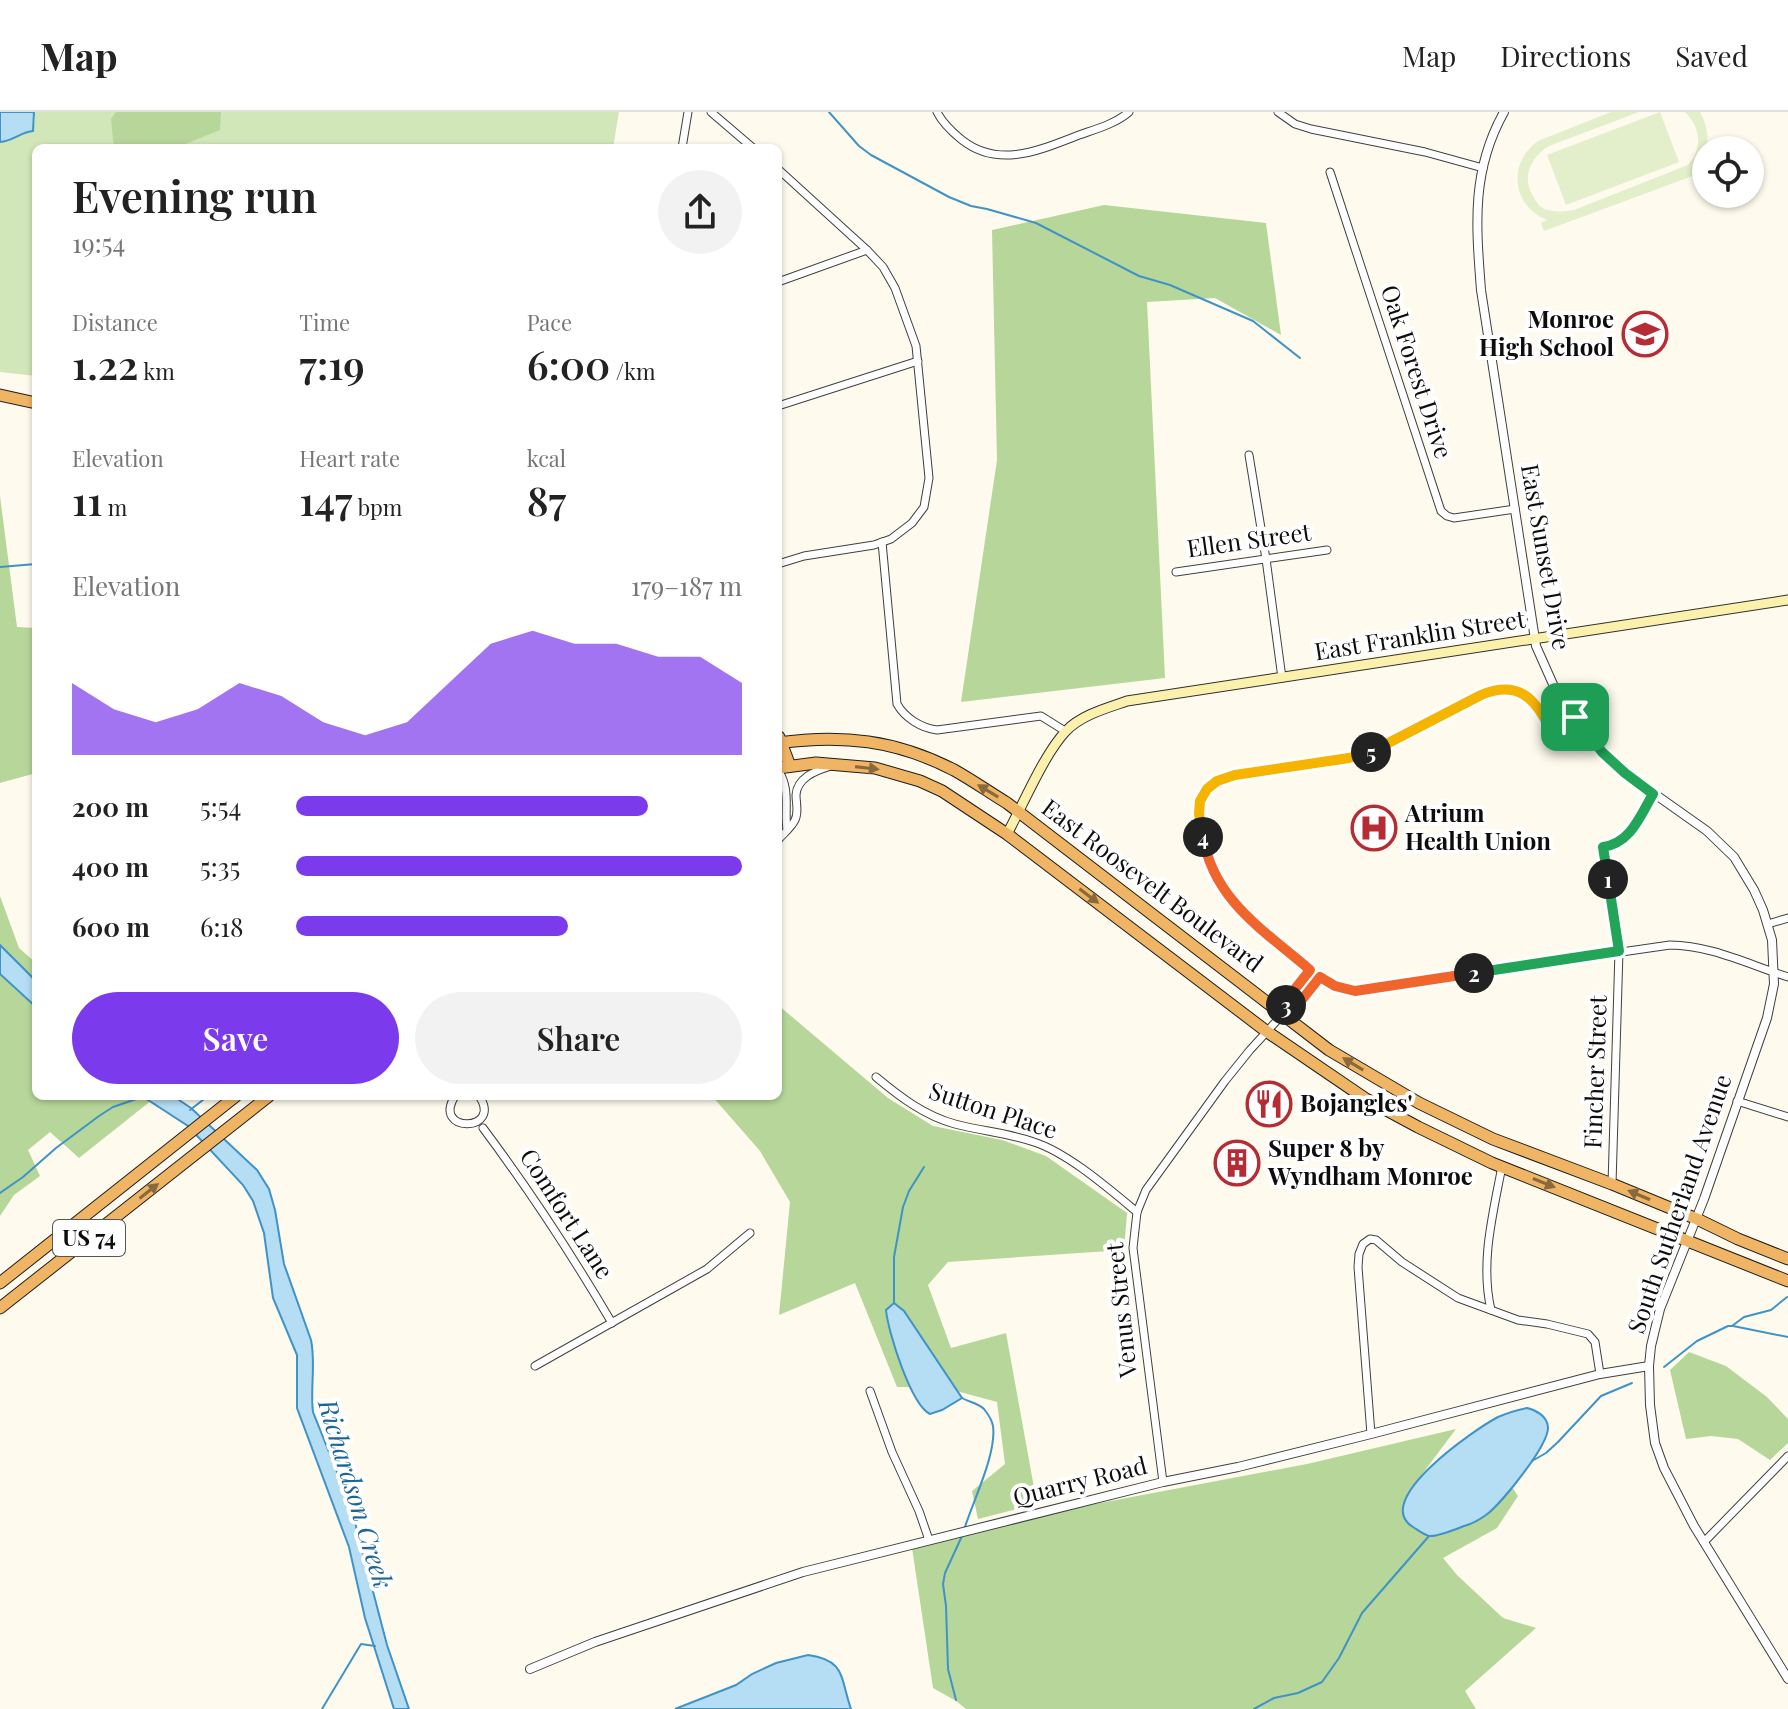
<!DOCTYPE html>
<html lang="en">
<head>
<meta charset="utf-8">
<style>
  body { margin:0; font-family:"Playfair Display",serif; background:#f2f2f2; color:#222; height:100vh; display:flex; flex-direction:column; font-size:30px; white-space:nowrap }
  * { box-sizing:border-box; margin:0 }
  p { font-size:26px; color:#767676 }
  .icon { flex:none; width:44px; height:44px; fill:none; stroke:currentColor; stroke-width:2; stroke-linecap:round; stroke-linejoin:round }
  .map { position:relative; flex:1; overflow:hidden }
  .side { position:absolute; left:32px; top:32px; width:750px; height:956px; display:flex; flex-direction:column; background:#fff; border-radius:12px; box-shadow:0 2px 6px #0004 }
  .side>* { flex:none }
  .tools { position:absolute; left:1692px; top:24px; display:grid; gap:16px }
  .tools a { display:grid; place-items:center; width:72px; height:72px; border-radius:50%; background:#fff; box-shadow:0 2px 6px #0004; font-size:40px }
  .pin { position:absolute; display:grid; place-items:center; width:68px; height:68px; color:#fff; margin:-34px; border-radius:16px; box-shadow:0 4px 12px #0006 }
  .km { position:absolute; width:40px; height:40px; margin:-20px; border-radius:50%; background:#222; color:#fff; font-size:22px; line-height:40px; text-align:center }
  .round { display:grid; place-items:center; flex:none; width:84px; height:84px; border-radius:42px; background:#f2f2f2 }
  .overview { display:flex; align-items:center; justify-content:space-between; height:136px; padding:0 40px }
  h1 { font-size:44px; font-weight:600; line-height:60px }
  .figures { display:grid; grid-template-columns:repeat(3,1fr); gap:12px; height:136px; padding:8px 40px }
  .figures div { display:grid; align-content:center }
  .figures b { font-size:40px; font-weight:600 }
  .figures small { font-size:22px; font-weight:400 }
  .figures p { font-size:22px }
  .chart { height:224px; padding:16px 40px }
  .chart p { display:flex; justify-content:space-between }
  .chart svg { width:100%; height:144px; margin-top:8px; fill:#7c3aed; opacity:.7 }
  .action { display:flex; gap:16px; margin-top:auto; padding:16px 40px }
  .action a { flex:1; height:92px; border-radius:48px; background:#7c3aed; color:#fff; font-size:32px; font-weight:600; line-height:92px; text-align:center }
  .action a+a { background:#f2f2f2; color:#222 }
  ul { padding:0 40px; list-style:none; font-size:26px }
  li { display:grid; grid-template-columns:128px 96px 1fr; align-items:center; height:60px }
  li i { height:20px; border-radius:10px; background:#7c3aed }
  header { display:flex; align-items:center; gap:48px; box-sizing:border-box; height:112px; padding:0 40px; background:#fff; border-bottom:2px solid #e0e0e0 }
  header strong { font-size:38px }
  nav { display:flex; gap:44px; margin-inline-start:auto; font-size:28px }
  .map>svg:first-child { display:block }
</style>
</head>
<body>
<header>
<strong>Map</strong>
<nav><a>Map</a><a>Directions</a><a>Saved</a></nav>
</header>
<div class="map">
<svg width="1788" height="1597" viewBox="0 0 1788 1597">
  <rect width="100%" height="100%" fill="#fefbee"/>
  <path fill="#d2e7b9" d="M 34,0 L 619,0 L 613,36 L 36,36 L 36,264 L 0,260 L 0,30 C 10,29 18,25 25,19 L 31,20 L 35,9 Z"/>
  <g fill="#b6d799">
    <path d="M 116,0 L 221,0 L 220,18 L 183,33 L 114,36 L 111,7 Z"/>
    <path d="M 1104,93 L 1266,111 L 1281,223 L 1215,186 L 1147,190 L 1165,566 L 961,590 L 997,348 L 992,118 Z"/>
    <path d="M 0,384 L 17,515 L 36,516 L 36,661 L 0,671 Z"/>
    <path d="M 0,784 L 19,836 L 36,851 L 36,984 L 157,984 L 79,1046 L 50,1020 L 28,1038 L 40,1064 L 14,1083 L 0,1104 Z"/>
    <path d="M 778,893 L 888,986 L 933,1014 L 1002,1028 L 1046,1044 L 1127,1101 L 1124,1138 L 948,1150 L 928,1173 L 951,1236 L 1006,1221 L 1037,1392 L 978,1407 L 972,1379 L 1005,1352 L 997,1290 L 942,1275 L 897,1275 L 855,1171 L 779,1203 L 790,1090 L 760,1039 L 712,984 L 778,984 Z"/>
    <path d="M 1689,1240 L 1726,1254 L 1767,1285 L 1788,1307 L 1788,1331 L 1770,1348 L 1738,1327 L 1711,1324 L 1686,1327 L 1670,1258 Z"/>
    <path d="M 1456,1317 L 1408,1381 L 1437,1424 L 1471,1412 L 1485,1404 L 1512,1375 L 1518,1384 L 1497,1416 L 1443,1446 L 1457,1463 L 1503,1506 L 1536,1516 L 1465,1579 L 1476,1597 L 966,1597 L 956,1589 L 933,1576 L 912,1436 L 1079,1395 L 1307,1352 Z"/>
  </g>
  <g fill="#e3eeca">
    <path d="M 1611,0 L 1639,0 L 1549,34 C 1531,45 1521,65 1533,84 C 1535,87 1538,93 1541,95 C 1551,101 1563,100 1574,98 L 1688,53 C 1703,36 1701,16 1685,0 L 1700,0 C 1709,16 1710,32 1702,49 L 1706,48 L 1706,59 L 1544,119 L 1541,111 L 1547,108 C 1512,94 1507,51 1538,29 Z"/>
    <path d="M 1660,0 L 1679,50 L 1566,93 L 1547,43 Z"/>
  </g>
  <g fill="#b5ddf3" stroke="#3f93c7" stroke-width="2">
    <path d="M 0,0 L 34,0 L 33,19 C 21,20 13,29 0,30 Z"/>
    <path d="M 0,833 L 36,869 L 36,895 L 0,862 Z"/>
    <path d="M 142,984 L 173,984 L 191,996 L 257,1058 L 269,1077 L 275,1098 L 284,1152 L 311,1228 C 316,1252 310,1276 313,1300 L 351,1395 L 387,1533 L 409,1597 L 394,1597 L 365,1506 L 349,1435 L 297,1296 L 297,1243 L 273,1186 L 264,1121 L 253,1089 L 243,1073 L 188,1014 Z"/>
    <path d="M 894,1191 L 904,1199 L 962,1286 L 942,1298 L 930,1302 C 911,1293 888,1220 886,1198 Z"/>
    <path d="M 1527,1296 C 1536,1298 1547,1304 1548,1315 C 1549,1333 1501,1392 1486,1403 C 1479,1408 1472,1412 1464,1414 C 1457,1417 1436,1425 1429,1424 C 1424,1423 1418,1418 1413,1415 C 1370,1389 1475,1317 1498,1305 C 1507,1301 1517,1298 1527,1296 Z"/>
    <path d="M 808,1543 C 846,1548 840,1566 851,1597 L 675,1597 L 736,1573 L 752,1562 L 776,1551 Z"/>
  </g>
  <g fill="none" stroke-linecap="round" stroke-linejoin="round">
    <g stroke="#3f93c7" stroke-width="2">
      <path d="M 829,0 L 859,34 L 871,43 L 949,85 L 971,94 L 987,97 L 1036,111 L 1139,164 L 1170,173 L 1253,209 L 1300,246"/>
      <path d="M 0,455 L 36,452"/>
      <path d="M 190,998 L 208,984"/>
      <path d="M 0,1081 L 23,1065 L 56,1036 L 99,1004 L 113,995 L 145,984"/>
      <path d="M 894,1191 L 894,1145 L 903,1095 L 909,1079 L 924,1055"/>
      <path d="M 1733,1214 L 1788,1225"/>
      <path d="M 1664,1255 L 1697,1229 L 1728,1214 L 1732,1214 L 1744,1205 L 1771,1198 L 1787,1185"/>
      <path d="M 962,1286 C 969,1290 978,1291 984,1297 C 988,1302 992,1308 993,1314 C 997,1342 972,1391 964,1418"/>
      <path d="M 1532,1349 L 1546,1341 L 1558,1330 L 1601,1284 L 1632,1271"/>
      <path d="M 956,1588 L 948,1557 L 946,1494 L 943,1472 L 945,1461 L 962,1424"/>
      <path d="M 322,1597 L 361,1532 L 375,1534"/>
      <path d="M 1254,1597 L 1274,1586 L 1298,1581 L 1322,1570 L 1339,1546 L 1362,1501 L 1429,1424"/>
    </g>
    <g stroke="#404040" stroke-width="9">
      <g id="minor">
        <path d="M 711,0 L 753,36"/>
        <path d="M 937,0 C 943,12 952,20 962,28 C 999,57 1040,38 1079,23 C 1096,17 1115,12 1129,0"/>
        <path d="M 1278,0 L 1295,12 L 1311,17 L 1425,40 L 1483,56"/>
        <path d="M 682,36 L 688,0"/>
        <path d="M 778,57 L 867,138 L 883,155 L 895,176 L 916,234 L 929,366 L 924,395 L 912,411 L 891,427 L 874,433 L 804,444 L 778,452"/>
        <path d="M 1330,60 L 1441,399 L 1447,404 L 1454,406 L 1515,397"/>
        <path d="M 778,170 L 867,138"/>
        <path d="M 778,294 L 918,249"/>
        <path d="M 1249,343 L 1266,447 L 1282,566"/>
        <path d="M 882,430 L 897,592 C 905,606 921,616 937,618 L 1041,604 L 1065,619"/>
        <path d="M 1176,460 L 1327,438"/>
        <path d="M 1575,605 L 1550,617 C 1536,586 1516,567 1481,583 L 1363,643 L 1222,666 C 1213,671 1205,677 1201,688 C 1192,713 1213,766 1230,787 C 1243,803 1260,815 1276,828 C 1294,844 1313,864 1335,874 C 1343,878 1350,879 1359,878 L 1670,833 C 1710,833 1750,853 1788,865"/>
        <path d="M 778,658 C 791,677 784,697 787,718"/>
        <path d="M 778,728 C 783,722 791,716 795,708 C 799,700 796,692 796,683 C 797,666 815,659 828,655"/>
        <path d="M 1768,812 L 1788,806"/>
        <path d="M 1283,902 L 1287,887 L 1310,858"/>
        <path d="M 876,965 C 900,985 925,1004 955,1012 C 981,1019 1009,1021 1034,1030 C 1068,1041 1109,1077 1137,1100"/>
        <path d="M 455,984 C 431,1022 504,1020 479,984"/>
        <path d="M 1737,989 L 1788,1005"/>
        <path d="M 483,1016 C 530,1079 572,1143 612,1211"/>
        <path d="M 1612,1072 L 1619,839 L 1603,735 C 1631,731 1640,704 1653,682"/>
        <path d="M 1491,1198 C 1480,1150 1493,1102 1502,1054"/>
        <path d="M 535,1254 L 707,1157 L 750,1121"/>
        <path d="M 870,1279 L 892,1340 L 919,1399 L 929,1428"/>
        <path d="M 1371,1322 L 1358,1155 L 1359,1142 L 1363,1132 L 1370,1127 L 1376,1128 L 1402,1150 L 1458,1186 L 1518,1208 L 1547,1212 L 1588,1222 L 1595,1230 L 1600,1262"/>
        <path d="M 1163,1370 L 1133,1136 L 1137,1100 L 1146,1078 L 1225,969 L 1250,938 L 1283,902 L 1297,894 L 1320,865"/>
        <path d="M 1704,1430 L 1788,1344"/>
      </g>
    </g>
    <g stroke="#404040" stroke-width="10">
      <g id="tertiary">
        <path d="M 1504,0 C 1471,59 1476,113 1481,178 L 1536,534 L 1556,579 L 1602,640 L 1625,661 L 1707,719 L 1734,745 L 1754,778 L 1763,798 L 1772,828 L 1774,872 L 1767,906 L 1704,1087 L 1660,1197 L 1651,1234 L 1649,1254 L 1650,1293 L 1655,1331 L 1664,1356 L 1694,1414 L 1788,1567"/>
        <path d="M 530,1557 L 595,1530 L 803,1460 L 1163,1370 L 1238,1355 L 1371,1322 L 1600,1262 L 1649,1254"/>
      </g>
    </g>
    <g stroke="#2f2f2f" stroke-width="11">
      <path id="secondary" d="M 1007,722 C 1023,693 1044,642 1066,619 C 1081,603 1107,596 1127,589 L 1788,488"/>
    </g>
    <g stroke="#1e1e1e" stroke-width="13">
      <g id="trunk">
        <path d="M 0,283 L 36,291"/>
        <path d="M 779,625 L 790,654"/>
        <path d="M 778,631 C 842,622 896,628 954,658 C 972,668 989,680 1007,691 L 1329,938 L 1419,991 L 1493,1027 L 1612,1072 L 1697,1107 L 1738,1127 L 1788,1147"/>
        <path d="M 778,656 L 816,651 L 875,656 L 920,669 L 942,679 L 1007,722 L 1266,919 L 1366,987 L 1418,1015 L 1492,1051 L 1788,1169"/>
        <path d="M 0,1171 L 236,984"/>
        <path d="M 0,1196 L 269,984"/>
      </g>
    </g>
    <use href="#minor" stroke="#fff" stroke-width="7"/>
    <use href="#tertiary" stroke="#fff" stroke-width="8"/>
    <use href="#secondary" stroke="#fbf1ac" stroke-width="9"/>
    <use href="#trunk" stroke="#f0b564" stroke-width="11"/>
  </g>
  <defs><path id="oneway-solid" d="M-6-.8H1V-3.2L6.5 0L1 3.2V.8H-6Z" transform="scale(2)"/></defs>
  <g fill="#8a693d">
    <use href="#oneway-solid" transform="translate(867 656) rotate(7)"/>
    <use href="#oneway-solid" transform="translate(988 679) rotate(-149)"/>
    <use href="#oneway-solid" transform="translate(1089 784) rotate(37)"/>
    <use href="#oneway-solid" transform="translate(1353 952) rotate(-149)"/>
    <use href="#oneway-solid" transform="translate(1544 1071) rotate(22)"/>
    <use href="#oneway-solid" transform="translate(149 1079) rotate(-38)"/>
    <use href="#oneway-solid" transform="translate(1639 1083) rotate(-157)"/>
  </g>
  <g fill="none" stroke-linecap="round" stroke-linejoin="round">
    <g stroke="#fff" stroke-width="16">
      <path id="split-1" d="M 1575,605 L 1602,640 L 1625,661 L 1653,682 C 1640,704 1631,731 1603,735 L 1608,767"/>
    </g>
    <g stroke="#fff" stroke-width="16">
      <path id="split-2" d="M 1474,861 L 1619,839 L 1608,767"/>
    </g>
    <g stroke="#fff" stroke-width="16">
      <path id="split-3" d="M 1286,893 L 1283,902 L 1297,894 L 1320,865 L 1335,874 L 1355,879 L 1474,861"/>
    </g>
    <g stroke="#fff" stroke-width="16">
      <path id="split-4" d="M 1203,725 C 1214,789 1264,818 1310,858 L 1287,887 L 1286,893"/>
    </g>
    <g stroke="#fff" stroke-width="16">
      <path id="split-5" d="M 1203,725 L 1199,702 L 1200,689 L 1207,677 L 1217,669 L 1235,663 L 1349,646 L 1371,640"/>
    </g>
    <g stroke="#fff" stroke-width="16">
      <path id="split-6" d="M 1371,640 L 1481,583 C 1517,568 1535,585 1550,617 L 1575,605"/>
    </g>
    <use href="#split-1" stroke="#22a559" stroke-width="10"/>
    <use href="#split-2" stroke="#22a559" stroke-width="10"/>
    <use href="#split-3" stroke="#f0652b" stroke-width="10"/>
    <use href="#split-4" stroke="#f0652b" stroke-width="10"/>
    <use href="#split-5" stroke="#f5b400" stroke-width="10"/>
    <use href="#split-6" stroke="#f5b400" stroke-width="10"/>
  </g>
  <defs>
    <g id="school-ring" transform="scale(2.3)"><circle r="9.5" fill="#fff" stroke="#b62c35" stroke-width="1.5"/><path d="M0-5L7-2L0 1L-7-2ZM-4 1L0 2.5L4 1V4Q0 6-4 4Z" fill="#b62c35"/></g>
    <g id="hospital-ring" transform="scale(2.3)"><circle r="9.5" fill="#fff" stroke="#b62c35" stroke-width="1.5"/><path d="M-5-5h3v3.5h4V-5h3V5h-3V1.5h-4V5h-3Z" fill="#b62c35"/></g>
    <g id="restaurant-ring" transform="scale(2.3)"><circle r="9.5" fill="#fff" stroke="#b62c35" stroke-width="1.5"/><path d="M-5-6h1v4h1v-4h1v4h1v-4h1v5L-1.5 .5V6h-2V.5L-5-1ZM5-6V6H3V1.5H1.5Q1.5-4 5-6Z" fill="#b62c35"/></g>
    <g id="building-ring" transform="scale(2.3)"><circle r="9.5" fill="#fff" stroke="#b62c35" stroke-width="1.5"/><path d="M-4-6H4V6H1V3H-1V6H-4ZM-2.5-4.3h1.7v1.8h-1.7ZM.8-4.3h1.7v1.8H.8ZM-2.5-1h1.7V.8h-1.7ZM.8-1h1.7V.8H.8Z" fill="#b62c35"/></g>
  </defs>
  <g fill-rule="evenodd">
    <use href="#school-ring" x="1645" y="222"/>
    <use href="#hospital-ring" x="1374" y="716"/>
    <use href="#restaurant-ring" x="1269" y="992"/>
    <use href="#building-ring" x="1237" y="1051"/>
  </g>
  <g text-anchor="middle" stroke-width="8" stroke-linejoin="round" paint-order="stroke">
    <rect fill="#fff" stroke="#565656" stroke-width="2" x="53" y="1108" width="72" height="36" rx="6"/>
    <g font-size="22" font-weight="bold" fill="#0d0d0d">
      <text x="89" y="1134">US 74</text>
    </g>
    <g font-size="24" font-weight="bold" fill="#0d0d0d" stroke="#fff" text-anchor="start">
      <text x="1614" y="216" text-anchor="end">Monroe<tspan x="1614" dy="28">High School</tspan></text>
      <text x="1405" y="710">Atrium<tspan x="1405" dy="28">Health Union</tspan></text>
      <text x="1300" y="1000">Bojangles'</text>
      <text x="1268" y="1045">Super 8 by<tspan x="1268" dy="28">Wyndham Monroe</tspan></text>
    </g>
    <g font-size="24" fill="#0d0d0d" stroke="#fff">
      <text transform="translate(1416 260) rotate(72)" y="8">Oak Forest Drive</text>
      <text transform="translate(1249 429) rotate(-8)" y="8">Ellen Street</text>
      <text transform="translate(1545 445) rotate(80)" y="8">East Sunset Drive</text>
      <text transform="translate(1420 524) rotate(-9)" y="8">East Franklin Street</text>
      <text transform="translate(1152 774) rotate(37)" y="8">East Roosevelt Boulevard</text>
      <text transform="translate(1596 960) rotate(-88)" y="8">Fincher Street</text>
      <text transform="translate(993 999) rotate(18)" y="8">Sutton Place</text>
      <text transform="translate(1680 1092) rotate(-71)" y="8">South Sutherland Avenue</text>
      <text transform="translate(566 1102) rotate(57)" y="8">Comfort Lane</text>
      <text transform="translate(1122 1198) rotate(-96)" y="8">Venus Street</text>
      <text transform="translate(1080 1370) rotate(-14)" y="8">Quarry Road</text>
    </g>
    <g font-size="26" font-style="italic" fill="#1c6599" stroke="#fff">
      <text transform="translate(355 1382) rotate(73)" y="9">Richardson Creek</text>
    </g>
  </g>
</svg>
<div class="tools">
<a><svg class="icon" aria-label="locate" viewBox="0 0 24 24"><circle cx="12" cy="12" r="6"/><path d="M12 2v4M12 18v4M2 12h4M18 12h4"/></svg></a>
</div>
<div class="pin" style="left:1575px;top:605px;background:#1e9e55"><svg class="icon" aria-label="arrive" viewBox="0 0 24 24"><path d="M6 21V4h12l-3 4 3 4H6"/></svg></div>
<b class="km" style="left:1608px;top:767px">1</b>
<b class="km" style="left:1474px;top:861px">2</b>
<b class="km" style="left:1286px;top:893px">3</b>
<b class="km" style="left:1203px;top:725px">4</b>
<b class="km" style="left:1371px;top:640px">5</b>
<section class="side">
<div class="overview"><div><h1>Evening run</h1><p>19:54</p></div><a class="round"><svg class="icon" aria-label="share" viewBox="0 0 24 24"><path d="M12 15V3M7 8l5-5 5 5M5 13v7h14v-7"/></svg></a></div>
<div class="figures">
<div><p>Distance</p><b>1.22<small> km</small></b></div>
<div><p>Time</p><b>7:19</b></div>
<div><p>Pace</p><b>6:00<small> /km</small></b></div>
</div>
<div class="figures">
<div><p>Elevation</p><b>11<small> m</small></b></div>
<div><p>Heart rate</p><b>147<small> bpm</small></b></div>
<div><p>kcal</p><b>87</b></div>
</div>
<div class="chart"><p><span>Elevation</span>179–187 m</p>
<svg viewBox="0 0 160 44" preserveAspectRatio="none"><path d="M0 44V22L10 30L20 34L30 30L40 22L50 26L60 34L70 38L80 34L90 22L100 10L110 6L120 10L130 10L140 14L150 14L160 22V44z"/></svg>
</div>
<ul>
<li><b>200 m</b>5:54<i style="width:79%"></i></li>
<li><b>400 m</b>5:35<i style="width:100%"></i></li>
<li><b>600 m</b>6:18<i style="width:61%"></i></li>
</ul>
<div class="action"><a>Save</a><a>Share</a></div>
</section>
</div>
</body>
</html>
